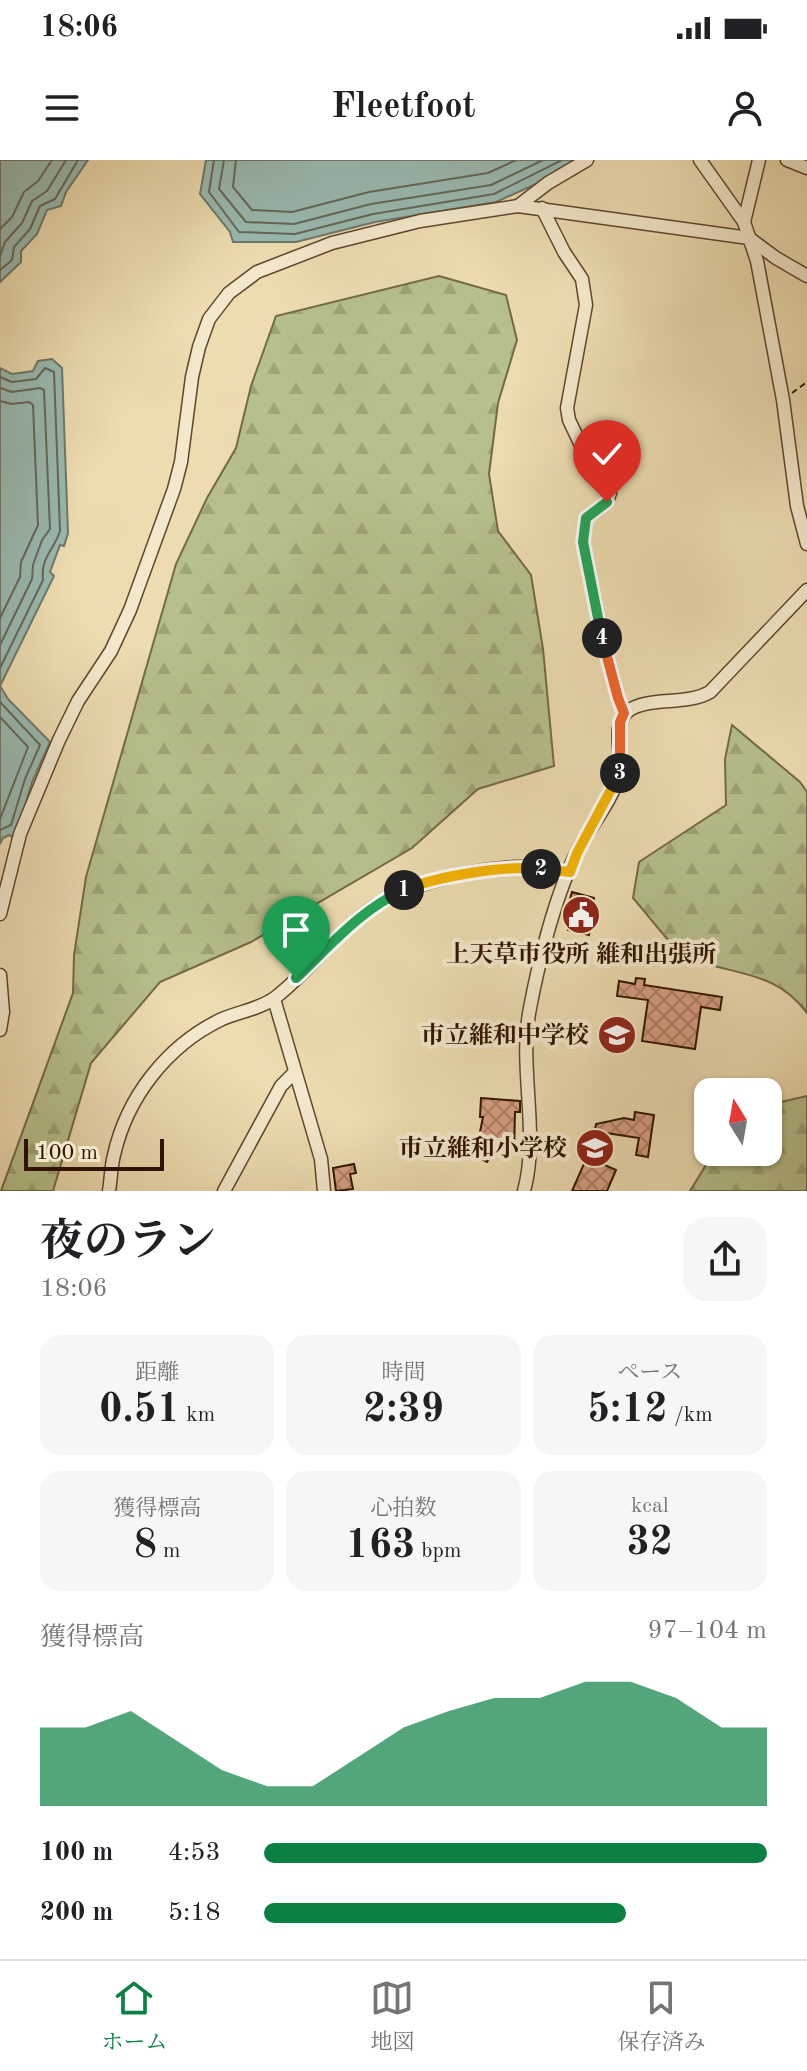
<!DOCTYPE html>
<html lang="ja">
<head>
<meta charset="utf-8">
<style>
  body { margin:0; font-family:"Old Standard TT","Noto Serif JP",serif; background:#f6f6f6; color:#202124; height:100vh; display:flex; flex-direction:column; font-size:30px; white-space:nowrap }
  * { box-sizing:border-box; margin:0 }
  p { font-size:26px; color:#757577 }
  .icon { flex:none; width:44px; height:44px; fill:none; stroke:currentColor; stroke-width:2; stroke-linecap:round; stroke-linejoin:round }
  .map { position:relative; height:1031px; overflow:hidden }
  .panel { display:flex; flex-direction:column; background:#fff; flex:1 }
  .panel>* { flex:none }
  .needle { width:52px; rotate:349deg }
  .controls { position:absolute; left:694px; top:918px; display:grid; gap:16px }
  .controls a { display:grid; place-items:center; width:88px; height:88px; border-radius:16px; background:#fff; box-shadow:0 2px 6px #0004; font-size:40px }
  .scale { position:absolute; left:24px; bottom:20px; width:140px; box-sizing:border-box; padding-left:8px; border:4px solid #301400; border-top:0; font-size:22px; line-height:28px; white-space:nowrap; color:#301400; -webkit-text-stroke:6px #f3e8cc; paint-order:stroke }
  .pin { position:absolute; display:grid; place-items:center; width:68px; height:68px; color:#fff; margin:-82px -34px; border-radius:50% 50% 50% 0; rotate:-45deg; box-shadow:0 0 8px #0007 }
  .pin .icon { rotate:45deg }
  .km { position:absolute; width:40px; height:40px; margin:-20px; border-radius:50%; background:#222; color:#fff; font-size:22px; line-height:40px; text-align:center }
  .round { display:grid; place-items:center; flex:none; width:84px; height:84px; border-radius:24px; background:#f6f6f6 }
  .head { display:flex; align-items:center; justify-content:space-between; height:136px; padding:0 40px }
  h1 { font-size:44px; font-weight:700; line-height:60px }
  .stats { display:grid; grid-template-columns:repeat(3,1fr); gap:12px; height:136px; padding:8px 40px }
  .stats div { display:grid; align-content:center; border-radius:20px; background:#f6f6f6; text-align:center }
  .stats b { font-size:40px; font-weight:700 }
  .stats small { font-size:22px; font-weight:400 }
  .stats p { font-size:22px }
  .chart { height:224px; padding:16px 40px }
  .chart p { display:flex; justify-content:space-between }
  .chart svg { width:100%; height:144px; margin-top:8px; fill:#0b8043; opacity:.7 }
  ul { padding:0 40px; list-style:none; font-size:26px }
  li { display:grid; grid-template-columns:128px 96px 1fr; align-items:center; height:60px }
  li i { height:20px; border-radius:10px; background:#0b8043 }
  .status { display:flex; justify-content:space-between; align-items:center; height:56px; padding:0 40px; background:#fff; direction:ltr }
  .status svg { height:22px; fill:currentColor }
  header { display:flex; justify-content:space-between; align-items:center; height:104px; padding:0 40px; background:#fff; font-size:36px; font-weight:700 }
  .menu { display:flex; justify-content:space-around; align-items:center; height:112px; border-top:2px solid #e0e0e0; background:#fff; font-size:22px; color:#757577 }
  .menu a { display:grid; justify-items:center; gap:4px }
  .menu .on { color:#0b8043 }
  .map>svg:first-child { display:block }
</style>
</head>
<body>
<div class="status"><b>18:06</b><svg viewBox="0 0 49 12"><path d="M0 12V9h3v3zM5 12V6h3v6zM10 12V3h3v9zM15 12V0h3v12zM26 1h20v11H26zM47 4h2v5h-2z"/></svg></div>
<header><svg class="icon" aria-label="menu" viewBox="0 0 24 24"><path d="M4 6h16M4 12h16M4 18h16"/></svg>Fleetfoot<svg class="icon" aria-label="person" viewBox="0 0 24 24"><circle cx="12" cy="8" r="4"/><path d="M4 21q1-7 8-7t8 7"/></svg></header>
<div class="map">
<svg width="807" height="1031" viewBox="0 0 807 1031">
  <defs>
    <pattern id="forest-firs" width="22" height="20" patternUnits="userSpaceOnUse" patternTransform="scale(2)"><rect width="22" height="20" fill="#b6c08c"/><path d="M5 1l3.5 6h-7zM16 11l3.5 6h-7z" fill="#9da477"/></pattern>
    <pattern id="building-cross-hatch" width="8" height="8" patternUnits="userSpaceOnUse" patternTransform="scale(2)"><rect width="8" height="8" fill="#d69e81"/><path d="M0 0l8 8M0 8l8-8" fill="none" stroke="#ae8067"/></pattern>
  </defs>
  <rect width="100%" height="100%" fill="#ecdcb0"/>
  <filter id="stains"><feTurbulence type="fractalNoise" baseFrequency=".0025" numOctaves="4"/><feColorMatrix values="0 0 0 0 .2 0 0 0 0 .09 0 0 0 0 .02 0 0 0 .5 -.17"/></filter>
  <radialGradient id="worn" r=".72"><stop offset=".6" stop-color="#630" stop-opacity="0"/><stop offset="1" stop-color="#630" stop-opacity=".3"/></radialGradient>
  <g fill="url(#forest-firs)" stroke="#736a46" stroke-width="2">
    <path d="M 439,116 L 506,135 L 517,180 L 498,243 L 489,314 L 498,371 L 531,415 L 543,489 L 554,606 L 478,629 L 412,688 L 251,782 L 160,822 L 91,903 L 53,1031 L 1,1031 L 73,833 L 74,795 L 86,717 L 176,404 L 207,338 L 236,288 L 251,226 L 276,156 Z"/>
    <path d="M 732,565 L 800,622 L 807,632 L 807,853 C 775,809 732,816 687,797 C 675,792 644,750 633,738 L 639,702 L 726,645 L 725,599 Z"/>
    <path d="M 807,936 L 807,1031 L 690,1031 L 714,992 L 768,992 L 768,949 L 781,942 Z"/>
  </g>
  <g fill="#99bab1" stroke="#6f786a" stroke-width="2">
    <path d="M 0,0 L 88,0 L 66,32 L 61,46 L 47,50 L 37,74 L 21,91 L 21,102 L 0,122 Z"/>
    <path d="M 206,0 L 576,0 L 545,20 L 496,42 L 375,62 L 296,82 L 233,82 L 230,72 L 200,34 Z"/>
    <path d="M 52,199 L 62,208 L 68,373 L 64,386 L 60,385 L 50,412 L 54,416 L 0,526 L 8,539 L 50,582 L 32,622 L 18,670 L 12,677 L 9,675 L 3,678 L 0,684 L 0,208 L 12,214 L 33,211 L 38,201 Z"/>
  </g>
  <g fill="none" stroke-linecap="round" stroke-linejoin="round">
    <g stroke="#646758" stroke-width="2">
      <path d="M 214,0 L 209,32 L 239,72 L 295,74 L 373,54 L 494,34 L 562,0"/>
      <path d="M 224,0 L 219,29 L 246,62 L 294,64 L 371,44 L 491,25 L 543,0"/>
      <path d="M 236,0 L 233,27 L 252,50 L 292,52 L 369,32 L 488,13 L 516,0"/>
      <path d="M 0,69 L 12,57 L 24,32 L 38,21 L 52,0"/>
      <path d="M 0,96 L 5,82 L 22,63 L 32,41 L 47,31 L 66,0"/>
      <path d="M 0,110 L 12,100 L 14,87 L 30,69 L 40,46 L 55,39 L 78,0"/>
      <path d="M 0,217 L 12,222 L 36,219 L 45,208 L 54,212 L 60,371 C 55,388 40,398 43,420 L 0,508"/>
      <path d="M 0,228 L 12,232 L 40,228 L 44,230 L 50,369 L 42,380 L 33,405 L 32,419 L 0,485"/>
      <path d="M 0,241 L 12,244 L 29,242 L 33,245 L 38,365 L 21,402 L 20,417 L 0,458"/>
      <path d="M 0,542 L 40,585 L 25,619 L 11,665 L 0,670"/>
      <path d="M 0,557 L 28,587 L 0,659"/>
    </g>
  </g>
  <g fill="url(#building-cross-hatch)" stroke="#301400" stroke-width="2">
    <path d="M 572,732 L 594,738 L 587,763 L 591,764 L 589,775 L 568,770 L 574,748 L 568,746 Z"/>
    <path d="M 636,818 L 645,819 L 644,825 L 722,837 L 720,850 L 701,847 L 695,889 L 642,881 L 648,840 L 617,836 L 619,821 L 635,824 Z"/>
    <path d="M 481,938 L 520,941 L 520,952 L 515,952 L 514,993 L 493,991 L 487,1002 L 474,995 L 480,983 L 478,982 L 483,957 L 480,957 Z"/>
    <path d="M 635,952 L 654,955 L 648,997 L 636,995 L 639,978 L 606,973 L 603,990 L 592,988 L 596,964 L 624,958 L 634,960 Z"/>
    <path d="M 587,997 L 616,1010 L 607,1031 L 572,1031 Z"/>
    <path d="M 354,1004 L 356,1013 L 350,1014 L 353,1029 L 336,1031 L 333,1008 Z"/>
  </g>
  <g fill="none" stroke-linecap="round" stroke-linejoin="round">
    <g stroke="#5f462c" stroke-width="15">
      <g id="minor">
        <path d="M 700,0 L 744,62 L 757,101 L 783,240 L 797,346 L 807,384"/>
        <path d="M 787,0 L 807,8"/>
        <path d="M 518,46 L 548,23 L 587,0"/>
        <path d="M 542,48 L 564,92 L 582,119 L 586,145 L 567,248 L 569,260 L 589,302 L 602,312 L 610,333 L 607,342 L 586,358 L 583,382 L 603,480 L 618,538 L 624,553"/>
        <path d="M 744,62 L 759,0"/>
        <path d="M 0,754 L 20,674 L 59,580 L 78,541 L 111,491 L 130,450 L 174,329 L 181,302 L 192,217 L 199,187 L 209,159 L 229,133 L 257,112 L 332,83 L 420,61 L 518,46 L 749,78 L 776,98 L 807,116"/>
        <path d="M 0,815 L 3,852 L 0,870"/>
        <path d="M 274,839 L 321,999 L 324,1031"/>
        <path d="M 109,1031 C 111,1019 111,1006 114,995 C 127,937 167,886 220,860 C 237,852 261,849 276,837 C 308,812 333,777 365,753 C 403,724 468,710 515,707 C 533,706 552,710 570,712"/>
        <path d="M 224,1031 L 281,926 L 295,912"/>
        <path d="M 524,1031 C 540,972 518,908 530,848 C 539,800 556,733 578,690 C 589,669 614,637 619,615 C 624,597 610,565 628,551 C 648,536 686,546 710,532 L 807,430"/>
      </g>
    </g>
    <path stroke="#301400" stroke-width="2" stroke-dasharray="6 4" stroke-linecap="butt" d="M 792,233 L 807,222"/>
    <use href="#minor" stroke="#f3e8cc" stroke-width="12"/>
  </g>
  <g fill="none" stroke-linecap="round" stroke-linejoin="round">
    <g stroke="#fff" stroke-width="16">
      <path id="split-1" d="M 296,818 C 330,786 361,749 404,730"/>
    </g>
    <g stroke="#fff" stroke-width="16">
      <path id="split-2" d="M 404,730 C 438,716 505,705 541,709"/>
    </g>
    <g stroke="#fff" stroke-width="16">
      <path id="split-3" d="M 541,709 L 570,712 L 577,693 L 620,613"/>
    </g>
    <g stroke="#fff" stroke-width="16">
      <path id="split-4" d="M 602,478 L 618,538 L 624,553 L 620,562 L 620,613"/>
    </g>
    <g stroke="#fff" stroke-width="16">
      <path id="split-5" d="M 602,478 L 583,382 L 586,358 L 607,342"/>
    </g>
    <use href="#split-1" stroke="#22a559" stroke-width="10"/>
    <use href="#split-2" stroke="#f5b400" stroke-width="10"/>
    <use href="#split-3" stroke="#f5b400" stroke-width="10"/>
    <use href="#split-4" stroke="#f0652b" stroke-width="10"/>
    <use href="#split-5" stroke="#22a559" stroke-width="10"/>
  </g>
  <defs>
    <g id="civic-disc" transform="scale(2)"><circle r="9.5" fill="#8f2418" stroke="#f3e8cc"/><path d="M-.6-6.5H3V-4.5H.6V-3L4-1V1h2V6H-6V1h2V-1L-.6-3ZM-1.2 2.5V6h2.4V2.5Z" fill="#fff"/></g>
    <g id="school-disc" transform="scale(2)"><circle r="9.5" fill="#8f2418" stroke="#f3e8cc"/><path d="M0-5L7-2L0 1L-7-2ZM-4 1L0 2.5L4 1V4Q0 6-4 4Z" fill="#fff"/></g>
  </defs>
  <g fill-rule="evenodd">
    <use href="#civic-disc" x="581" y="755"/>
    <use href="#school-disc" x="617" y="875"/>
    <use href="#school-disc" x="595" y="988"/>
  </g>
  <g text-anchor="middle" stroke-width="8" stroke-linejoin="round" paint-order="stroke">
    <g font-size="24" font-weight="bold" fill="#301400" stroke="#f3e8cc" text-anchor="end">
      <text x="581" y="802" text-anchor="middle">上天草市役所 維和出張所</text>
      <text x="589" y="883">市立維和中学校</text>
      <text x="567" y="996">市立維和小学校</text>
    </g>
  </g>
  <rect width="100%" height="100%" filter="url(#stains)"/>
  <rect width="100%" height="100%" fill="url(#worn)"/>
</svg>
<div class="controls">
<a><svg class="needle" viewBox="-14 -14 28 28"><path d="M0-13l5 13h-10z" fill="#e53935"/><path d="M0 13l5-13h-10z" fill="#757577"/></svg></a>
</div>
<div class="scale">100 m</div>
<div class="pin" style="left:296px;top:818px;background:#1e9e55"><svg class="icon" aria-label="arrive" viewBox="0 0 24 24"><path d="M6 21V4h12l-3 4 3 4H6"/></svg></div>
<div class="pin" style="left:607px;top:342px;background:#d93025"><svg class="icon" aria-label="check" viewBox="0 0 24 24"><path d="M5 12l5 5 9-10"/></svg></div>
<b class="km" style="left:404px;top:730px">1</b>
<b class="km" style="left:541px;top:709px">2</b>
<b class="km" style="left:620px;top:613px">3</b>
<b class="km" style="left:602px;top:478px">4</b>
</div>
<section class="panel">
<div class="head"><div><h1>夜のラン</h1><p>18:06</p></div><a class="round"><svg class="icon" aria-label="share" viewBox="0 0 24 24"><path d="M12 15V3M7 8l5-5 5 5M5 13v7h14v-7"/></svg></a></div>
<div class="stats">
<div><p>距離</p><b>0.51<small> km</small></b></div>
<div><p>時間</p><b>2:39</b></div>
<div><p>ペース</p><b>5:12<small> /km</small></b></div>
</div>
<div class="stats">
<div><p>獲得標高</p><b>8<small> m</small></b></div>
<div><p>心拍数</p><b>163<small> bpm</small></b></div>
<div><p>kcal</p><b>32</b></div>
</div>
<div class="chart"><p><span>獲得標高</span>97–104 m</p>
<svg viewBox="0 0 160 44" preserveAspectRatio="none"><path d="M0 44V20L10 20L20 15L30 24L40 33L50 38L60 38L70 29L80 20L90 15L100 11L110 11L120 6L130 6L140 11L150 20L160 20V44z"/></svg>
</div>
<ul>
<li><b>100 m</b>4:53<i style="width:100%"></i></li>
<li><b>200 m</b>5:18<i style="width:72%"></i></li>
</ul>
</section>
<nav class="menu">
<a class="on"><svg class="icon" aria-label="home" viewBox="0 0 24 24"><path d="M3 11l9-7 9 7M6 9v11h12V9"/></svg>ホーム</a>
<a><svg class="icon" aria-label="map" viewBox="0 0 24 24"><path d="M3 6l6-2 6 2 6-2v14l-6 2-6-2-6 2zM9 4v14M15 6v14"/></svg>地図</a>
<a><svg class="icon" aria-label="saved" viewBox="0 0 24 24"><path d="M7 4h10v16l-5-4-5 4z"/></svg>保存済み</a>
</nav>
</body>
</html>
